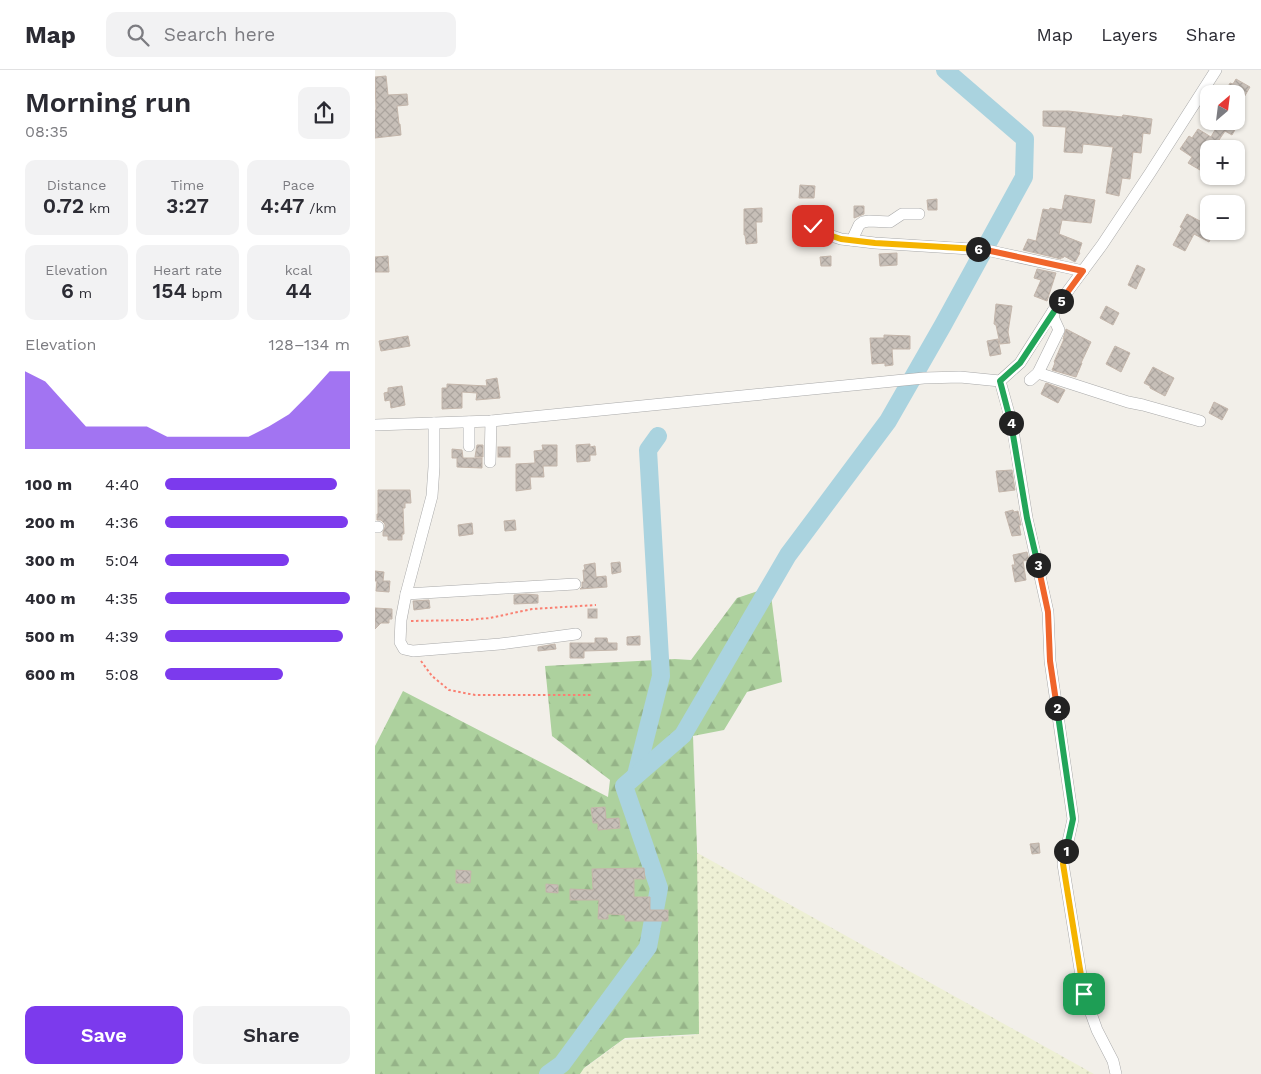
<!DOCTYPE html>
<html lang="en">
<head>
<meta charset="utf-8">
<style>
  body { margin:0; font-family:"Work Sans",sans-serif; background:#f2f2f3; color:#2b2b33; height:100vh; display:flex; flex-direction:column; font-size:19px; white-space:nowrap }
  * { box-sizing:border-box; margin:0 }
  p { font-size:16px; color:#7c7c81 }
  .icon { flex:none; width:28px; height:28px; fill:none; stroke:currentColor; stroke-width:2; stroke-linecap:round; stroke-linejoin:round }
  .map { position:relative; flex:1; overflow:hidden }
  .drawer { display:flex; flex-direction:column; background:#fff; width:375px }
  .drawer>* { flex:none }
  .needle { width:32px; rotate:28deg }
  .controls { position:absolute; left:825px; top:15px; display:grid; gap:10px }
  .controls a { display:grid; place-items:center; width:45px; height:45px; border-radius:10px; background:#fff; box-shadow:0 1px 4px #0004; font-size:25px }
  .pin { position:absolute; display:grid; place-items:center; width:42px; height:42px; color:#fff; margin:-21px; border-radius:10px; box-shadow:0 2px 8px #0006 }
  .km { position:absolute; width:25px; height:25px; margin:-12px; border-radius:50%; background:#222; color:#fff; font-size:14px; line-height:25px; text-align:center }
  .round { display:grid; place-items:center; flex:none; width:52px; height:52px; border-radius:10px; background:#f2f2f3 }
  .headline { display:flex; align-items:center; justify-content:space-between; height:85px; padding:0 25px }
  h1 { font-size:28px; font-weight:600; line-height:38px }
  .figures { display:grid; grid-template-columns:repeat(3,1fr); gap:8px; height:85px; padding:5px 25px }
  .figures div { display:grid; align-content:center; border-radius:10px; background:#f2f2f3; text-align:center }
  .figures b { font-size:21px; font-weight:600 }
  .figures small { font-size:14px; font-weight:400 }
  .figures p { font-size:14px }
  .chart { height:140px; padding:10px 25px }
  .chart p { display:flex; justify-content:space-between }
  .chart svg { width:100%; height:90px; margin-top:5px; fill:#7c3aed; opacity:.7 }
  .primary-button { display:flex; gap:10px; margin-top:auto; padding:10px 25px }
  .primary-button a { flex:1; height:58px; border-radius:10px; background:#7c3aed; color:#fff; font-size:20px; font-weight:600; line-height:58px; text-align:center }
  .primary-button a+a { background:#f2f2f3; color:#2b2b33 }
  ul { padding:0 25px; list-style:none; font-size:16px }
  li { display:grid; grid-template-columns:80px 60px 1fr; align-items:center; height:38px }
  li i { height:12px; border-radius:6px; background:#7c3aed }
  header { display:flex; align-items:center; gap:30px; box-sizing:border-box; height:70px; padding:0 25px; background:#fff; border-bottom:1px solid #e1e1e2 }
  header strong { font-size:24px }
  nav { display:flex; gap:28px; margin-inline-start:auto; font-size:18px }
  .search { width:350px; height:45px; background:#f2f2f3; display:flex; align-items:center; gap:12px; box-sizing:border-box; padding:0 18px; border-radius:10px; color:#7c7c81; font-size:19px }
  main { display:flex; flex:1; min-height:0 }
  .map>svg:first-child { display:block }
</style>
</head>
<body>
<header>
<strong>Map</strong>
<div class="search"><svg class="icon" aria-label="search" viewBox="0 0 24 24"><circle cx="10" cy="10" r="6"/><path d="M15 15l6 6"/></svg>Search here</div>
<nav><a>Map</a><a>Layers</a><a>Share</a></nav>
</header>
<main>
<section class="drawer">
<div class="headline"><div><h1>Morning run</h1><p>08:35</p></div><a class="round"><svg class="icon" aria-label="share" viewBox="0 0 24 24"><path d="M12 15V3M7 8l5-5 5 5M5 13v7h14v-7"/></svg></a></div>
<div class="figures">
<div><p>Distance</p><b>0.72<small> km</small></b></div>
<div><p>Time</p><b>3:27</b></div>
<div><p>Pace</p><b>4:47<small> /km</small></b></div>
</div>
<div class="figures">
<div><p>Elevation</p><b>6<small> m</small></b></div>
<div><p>Heart rate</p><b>154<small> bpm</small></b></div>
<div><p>kcal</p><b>44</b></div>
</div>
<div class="chart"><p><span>Elevation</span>128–134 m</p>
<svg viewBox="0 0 160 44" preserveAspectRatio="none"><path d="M0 44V6L10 11L20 22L30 33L40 33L50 33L60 33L70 38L80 38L90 38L100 38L110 38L120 33L130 27L140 17L150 6L160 6V44z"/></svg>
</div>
<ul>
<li><b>100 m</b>4:40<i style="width:93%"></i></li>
<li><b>200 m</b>4:36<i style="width:99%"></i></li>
<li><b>300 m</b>5:04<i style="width:67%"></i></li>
<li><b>400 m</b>4:35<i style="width:100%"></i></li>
<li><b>500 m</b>4:39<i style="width:96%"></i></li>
<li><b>600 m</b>5:08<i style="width:64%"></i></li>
</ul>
<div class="primary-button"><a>Save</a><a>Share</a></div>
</section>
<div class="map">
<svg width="886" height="1004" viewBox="0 0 886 1004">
  <defs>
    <pattern id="farmland-dots" width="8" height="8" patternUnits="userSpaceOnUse" patternTransform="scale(1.25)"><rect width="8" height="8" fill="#eef0d5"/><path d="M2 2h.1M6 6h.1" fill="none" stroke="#ccceb7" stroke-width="1.8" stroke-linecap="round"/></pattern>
    <pattern id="forest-firs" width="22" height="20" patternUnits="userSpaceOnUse" patternTransform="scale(1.25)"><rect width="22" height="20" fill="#add19e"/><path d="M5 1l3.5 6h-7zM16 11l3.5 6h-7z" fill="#95b388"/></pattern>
    <pattern id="building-cross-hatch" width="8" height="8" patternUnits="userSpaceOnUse" patternTransform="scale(1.25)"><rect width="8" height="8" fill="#c7bfb8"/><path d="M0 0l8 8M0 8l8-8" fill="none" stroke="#aba49e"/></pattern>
  </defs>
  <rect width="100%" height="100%" fill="#f2efe9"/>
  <path fill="url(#farmland-dots)" d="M 319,781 L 719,1004 L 204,1004 L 207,1000 L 248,970 L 321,965 Z"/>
  <path fill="url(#forest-firs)" d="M 395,517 L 407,612 L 372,622 L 349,660 L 318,666 L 322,779 L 324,964 L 250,968 L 209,998 L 205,1004 L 0,1004 L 0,676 L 28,621 L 233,727 L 235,710 L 177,666 L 170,596 L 300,589 L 316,590 L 362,528 Z"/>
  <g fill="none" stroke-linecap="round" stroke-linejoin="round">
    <g stroke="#aad3df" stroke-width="18">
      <path d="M 261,705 L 286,606 L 273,380 L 283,366"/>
      <path d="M 173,1004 L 187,994 L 273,877 L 284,818 L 249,716 L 308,665 L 413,485 L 513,351 L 568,255 L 649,107 L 650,69 L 570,0"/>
    </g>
  </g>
  <g fill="url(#building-cross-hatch)" stroke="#c4b6ab">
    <path d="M 11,6 L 13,25 L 32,24 L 33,35 L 22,36 L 24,54 L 25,54 L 26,65 L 0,68 L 0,40 L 1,40 L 0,7 Z"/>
    <path d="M 861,9 L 875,17 L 861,41 L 861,24 L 849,24 L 855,13 L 858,14 Z"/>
    <path d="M 668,41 L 693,41 L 747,47 L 748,45 L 777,49 L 775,64 L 768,63 L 766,83 L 758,82 L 755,109 L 747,108 L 744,126 L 731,123 L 738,77 L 708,74 L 707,83 L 689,82 L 691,57 L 668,56 Z"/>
    <path d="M 845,51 L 848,51 L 861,58 L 857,65 L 850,61 L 838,79 L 834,79 L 834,86 L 825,100 L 813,93 L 817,87 L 805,79 L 814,66 L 817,68 L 823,59 L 836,67 Z"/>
    <path d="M 425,115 L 440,116 L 439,128 L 424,128 Z"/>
    <path d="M 690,125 L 720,130 L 716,153 L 687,150 L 684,164 L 707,173 L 704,182 L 705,183 L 700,192 L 689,186 L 688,188 L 686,187 L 686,189 L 648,180 L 653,169 L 661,171 L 668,139 L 674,140 L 675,138 L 687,140 Z"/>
    <path d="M 562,129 L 562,140 L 553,140 L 552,130 Z"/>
    <path d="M 479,136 L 489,136 L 489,144 L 479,148 Z"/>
    <path d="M 387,138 L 387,152 L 381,152 L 382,173 L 371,174 L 370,165 L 369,165 L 369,139 Z"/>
    <path d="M 812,144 L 834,156 L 834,161 L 839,161 L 834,172 L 819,164 L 810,181 L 798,175 L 807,158 L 805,157 Z"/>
    <path d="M 424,150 L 428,150 L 431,159 L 438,166 L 439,171 L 426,171 L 426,160 L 424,160 Z"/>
    <path d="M 522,183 L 522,195 L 505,196 L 504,184 Z"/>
    <path d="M 13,186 L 14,202 L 0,202 L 0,187 Z"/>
    <path d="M 456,186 L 456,196 L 446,196 L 445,187 Z"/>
    <path d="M 762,195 L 770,199 L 761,219 L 753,215 Z"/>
    <path d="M 662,199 L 681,203 L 672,231 L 659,226 L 666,210 L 659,208 Z"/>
    <path d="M 621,234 L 637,236 L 633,262 L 635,273 L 625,274 L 621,255 L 619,254 Z"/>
    <path d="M 731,236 L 744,243 L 738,255 L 725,248 Z"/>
    <path d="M 691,259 L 716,272 L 706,293 L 707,293 L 701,307 L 677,300 L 680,293 L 679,292 L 689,269 L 688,269 Z"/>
    <path d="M 509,265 L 535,266 L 535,279 L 517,279 L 518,295 L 510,296 L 510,293 L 497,294 L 495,268 L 509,268 Z"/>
    <path d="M 33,266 L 35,276 L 6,281 L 4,271 Z"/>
    <path d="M 623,269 L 626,284 L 615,286 L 612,271 Z"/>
    <path d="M 740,276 L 755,283 L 746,302 L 731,294 Z"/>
    <path d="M 778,297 L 799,308 L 790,326 L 775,318 L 775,316 L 769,313 Z"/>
    <path d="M 122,308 L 125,328 L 101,330 L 102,323 L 87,322 L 87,338 L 67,339 L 67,318 L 72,318 L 72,314 L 112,316 L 111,310 Z"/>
    <path d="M 671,313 L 690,320 L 683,333 L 666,324 Z"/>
    <path d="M 27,316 L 30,335 L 16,338 L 15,330 L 10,331 L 9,323 L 13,322 L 13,318 Z"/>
    <path d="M 839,332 L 853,339 L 847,350 L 834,343 Z"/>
    <path d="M 215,374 L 215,377 L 220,376 L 221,385 L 215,385 L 215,391 L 202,392 L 201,375 Z"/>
    <path d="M 102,375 L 108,375 L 108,387 L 100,387 Z"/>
    <path d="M 167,375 L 182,375 L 182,396 L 168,396 L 169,407 L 155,407 L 156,419 L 141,421 L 141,394 L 160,393 L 159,381 L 168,380 Z"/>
    <rect x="123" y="377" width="12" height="10"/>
    <path d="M 77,379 L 87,380 L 88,388 L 107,388 L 107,398 L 82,397 L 82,388 L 77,388 Z"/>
    <path d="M 637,400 L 640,420 L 624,422 L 621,401 Z"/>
    <path d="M 3,420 L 35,420 L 36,433 L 30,433 L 30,438 L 28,438 L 29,464 L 27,464 L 27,470 L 13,470 L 13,466 L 8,466 L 8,462 L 10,457 L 10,454 L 6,450 L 2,450 L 2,444 L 3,444 Z"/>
    <path d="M 638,440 L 639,442 L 643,441 L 646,455 L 644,455 L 646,465 L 637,466 L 630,442 Z"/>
    <path d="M 140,450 L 141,460 L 130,461 L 129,451 Z"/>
    <path d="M 97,453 L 98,464 L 84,466 L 83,455 Z"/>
    <path d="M 652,482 L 654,490 L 648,491 L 651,510 L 640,512 L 637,495 L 640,495 L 638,485 Z"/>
    <path d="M 245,492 L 246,502 L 237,504 L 236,493 Z"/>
    <path d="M 220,493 L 221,507 L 231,506 L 232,517 L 205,519 L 207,517 L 207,512 L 209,512 L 208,500 L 210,500 L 209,495 Z"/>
    <path d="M 0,501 L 9,502 L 8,511 L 15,511 L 14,522 L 1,521 L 2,511 L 0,511 Z"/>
    <path d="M 151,524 L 163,525 L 163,533 L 139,534 L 139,525 Z"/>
    <path d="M 54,530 L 55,538 L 39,540 L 38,531 Z"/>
    <path d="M 0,538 L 17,539 L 17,549 L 14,549 L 14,553 L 6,553 L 0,559 Z"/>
    <rect x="213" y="539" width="9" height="9"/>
    <path d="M 265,566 L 265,575 L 252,575 L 252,567 Z"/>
    <path d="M 220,568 L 232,568 L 233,573 L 242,573 L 242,580 L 209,581 L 209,588 L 195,588 L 195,573 L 220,573 Z"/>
    <path d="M 180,574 L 181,579 L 163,581 L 163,577 Z"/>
    <path d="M 230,737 L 231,749 L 244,748 L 245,758 L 223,760 L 223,753 L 218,753 L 216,738 Z"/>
    <path d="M 664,773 L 665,783 L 657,784 L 655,774 Z"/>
    <path d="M 269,798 L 270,809 L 259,809 L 259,827 L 275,827 L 275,840 L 293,840 L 293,851 L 250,851 L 250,845 L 233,844 L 233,849 L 223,849 L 224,830 L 195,830 L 195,819 L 218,820 L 217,799 Z"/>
    <path d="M 81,800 L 96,801 L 95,813 L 81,813 Z"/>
    <path d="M 171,814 L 183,815 L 183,823 L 171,822 Z"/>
  </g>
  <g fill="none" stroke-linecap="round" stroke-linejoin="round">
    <g stroke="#a9a9a9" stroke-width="12">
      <g id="minor">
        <path d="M 434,144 L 438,156 L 445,162 L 466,169 L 500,173 L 611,180 L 708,201"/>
        <path d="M 477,170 L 484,155 L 488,152 L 494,151 L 515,152 L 527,144 L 544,144"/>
        <path d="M 663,303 L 753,332 L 768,335 L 825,351"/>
        <path d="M 655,310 L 663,303 L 684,260 L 679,249 L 678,241"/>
        <path d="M 625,311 L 637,354 L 652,448 L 673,542 L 675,591 L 698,749 L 688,794 L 709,924 L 722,960 L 738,991 L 741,1004"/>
        <path d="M 59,353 L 59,397 L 57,426 L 31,524 L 26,550 L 25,572 L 29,579 L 38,581 L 125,574 L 201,564"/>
        <path d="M 0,355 L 116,351 L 549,308 L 585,307 L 625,311 L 645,293 L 678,241 L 727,175 L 775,103 L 841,0"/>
        <path d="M 94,376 L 94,352"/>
        <path d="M 115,392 L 116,351"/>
        <path d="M 0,457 L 3,457"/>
        <path d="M 31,524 L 200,514"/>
      </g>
    </g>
    <g stroke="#fa8072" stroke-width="2" stroke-dasharray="2.5 2.5" stroke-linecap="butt">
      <path d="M 36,551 L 93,550 L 115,548 L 157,539 L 221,535"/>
      <path d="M 46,591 L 57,606 L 74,620 L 100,625 L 216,625"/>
    </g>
    <use href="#minor" stroke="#fff" stroke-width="11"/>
  </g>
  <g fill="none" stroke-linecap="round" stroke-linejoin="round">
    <g stroke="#fff" stroke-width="10">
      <path id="split-1" d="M 691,781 L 688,794 L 709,924"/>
    </g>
    <g stroke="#fff" stroke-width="10">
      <path id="split-2" d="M 682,638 L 698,749 L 691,781"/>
    </g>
    <g stroke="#fff" stroke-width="10">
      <path id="split-3" d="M 663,495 L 673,542 L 675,591 L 682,638"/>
    </g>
    <g stroke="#fff" stroke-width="10">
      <path id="split-4" d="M 636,353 L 652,448 L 663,495"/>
    </g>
    <g stroke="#fff" stroke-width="10">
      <path id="split-5" d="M 636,353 L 625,311 L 645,293 L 686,231"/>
    </g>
    <g stroke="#fff" stroke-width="10">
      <path id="split-6" d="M 603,179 L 611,180 L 708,201 L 686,231"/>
    </g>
    <g stroke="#fff" stroke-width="10">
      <path id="split-7" d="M 438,156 L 445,162 L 466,169 L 500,173 L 603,179"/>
    </g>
    <use href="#split-1" stroke="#f5b400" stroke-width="6"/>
    <use href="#split-2" stroke="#22a559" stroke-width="6"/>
    <use href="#split-3" stroke="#f0652b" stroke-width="6"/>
    <use href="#split-4" stroke="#22a559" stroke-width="6"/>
    <use href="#split-5" stroke="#22a559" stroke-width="6"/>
    <use href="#split-6" stroke="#f0652b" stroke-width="6"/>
    <use href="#split-7" stroke="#f5b400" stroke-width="6"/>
  </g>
</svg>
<div class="controls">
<a><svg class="needle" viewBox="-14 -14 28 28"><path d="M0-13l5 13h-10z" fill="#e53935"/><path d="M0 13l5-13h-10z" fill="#7c7c81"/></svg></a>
<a>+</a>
<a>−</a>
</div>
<div class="pin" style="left:709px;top:924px;background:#1e9e55"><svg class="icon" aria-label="arrive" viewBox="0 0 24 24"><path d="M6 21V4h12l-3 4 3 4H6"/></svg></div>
<div class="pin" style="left:438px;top:156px;background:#d93025"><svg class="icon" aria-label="check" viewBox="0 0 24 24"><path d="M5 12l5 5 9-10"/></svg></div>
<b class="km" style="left:691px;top:781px">1</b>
<b class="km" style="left:682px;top:638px">2</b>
<b class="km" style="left:663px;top:495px">3</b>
<b class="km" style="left:636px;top:353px">4</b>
<b class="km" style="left:686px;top:231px">5</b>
<b class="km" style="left:603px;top:179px">6</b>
</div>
</main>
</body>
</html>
